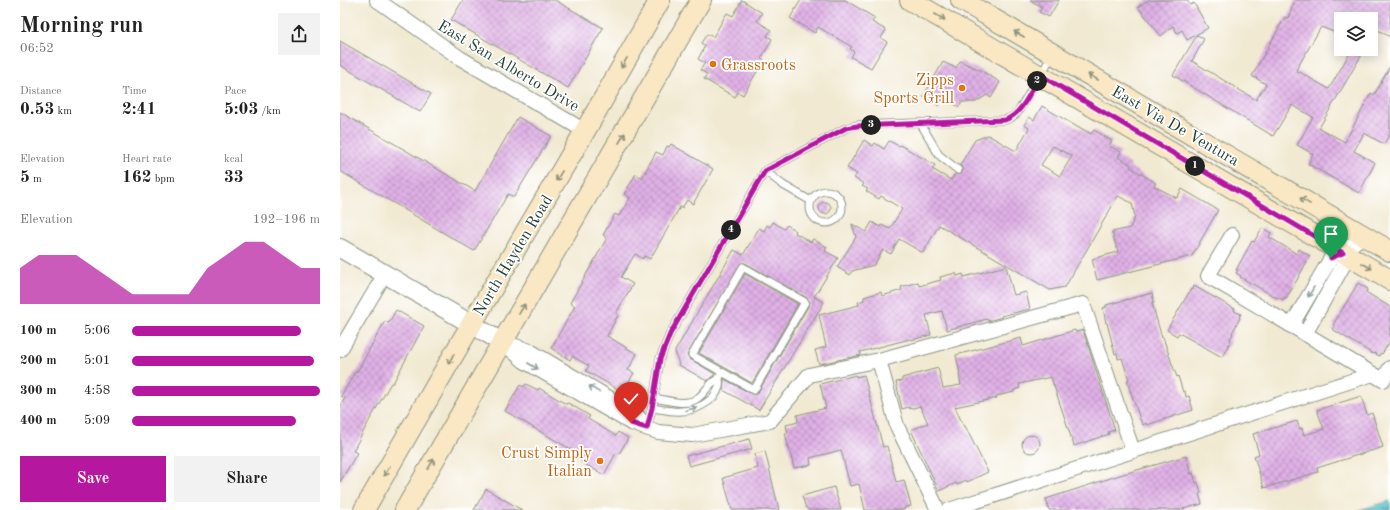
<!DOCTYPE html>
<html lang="en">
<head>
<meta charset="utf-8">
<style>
  body { margin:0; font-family:"Old Standard TT",serif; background:#f2f2f2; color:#222; height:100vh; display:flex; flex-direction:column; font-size:15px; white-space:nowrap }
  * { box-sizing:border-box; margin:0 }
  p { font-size:13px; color:#767676 }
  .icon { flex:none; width:22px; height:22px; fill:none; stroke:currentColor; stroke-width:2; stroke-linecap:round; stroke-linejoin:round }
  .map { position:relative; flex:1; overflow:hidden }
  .sheet { display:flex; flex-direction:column; background:#fff; width:340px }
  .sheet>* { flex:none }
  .buttons { position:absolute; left:994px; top:12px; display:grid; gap:8px }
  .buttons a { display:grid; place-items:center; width:44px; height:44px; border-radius:0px; background:#fff; box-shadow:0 2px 10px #0003; font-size:20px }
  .pin { position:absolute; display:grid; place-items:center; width:34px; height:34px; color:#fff; margin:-41px -17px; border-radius:50% 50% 50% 0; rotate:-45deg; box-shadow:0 0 4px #0007 }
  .pin .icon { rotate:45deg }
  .km { position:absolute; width:20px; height:20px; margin:-10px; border-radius:50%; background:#222; color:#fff; font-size:11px; line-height:20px; text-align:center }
  .round { display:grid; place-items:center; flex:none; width:42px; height:42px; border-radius:0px; background:#f2f2f2 }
  .headline { display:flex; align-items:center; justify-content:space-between; height:68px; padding:0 20px }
  h1 { font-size:22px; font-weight:700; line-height:30px }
  .stats { display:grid; grid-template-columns:repeat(3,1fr); gap:6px; height:68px; padding:4px 20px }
  .stats div { display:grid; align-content:center }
  .stats b { font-size:17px; font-weight:700 }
  .stats small { font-size:11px; font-weight:400 }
  .stats p { font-size:11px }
  .chart { height:112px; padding:8px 20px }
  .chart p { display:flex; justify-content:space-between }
  .chart svg { width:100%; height:72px; margin-top:4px; fill:#b5179e; opacity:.7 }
  .primary-button { display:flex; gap:8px; margin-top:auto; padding:8px 20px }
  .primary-button a { flex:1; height:46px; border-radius:0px; background:#b5179e; color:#fff; font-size:16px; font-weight:700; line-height:46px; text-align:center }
  .primary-button a+a { background:#f2f2f2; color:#222 }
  ul { padding:0 20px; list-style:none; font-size:13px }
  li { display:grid; grid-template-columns:64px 48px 1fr; align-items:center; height:30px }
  li i { height:10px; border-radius:5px; background:#b5179e }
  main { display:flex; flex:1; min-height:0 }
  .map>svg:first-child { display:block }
</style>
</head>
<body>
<main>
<section class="sheet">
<div class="headline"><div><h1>Morning run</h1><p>06:52</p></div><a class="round"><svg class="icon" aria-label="share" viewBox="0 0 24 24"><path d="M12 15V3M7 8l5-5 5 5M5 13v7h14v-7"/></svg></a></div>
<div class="stats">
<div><p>Distance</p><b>0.53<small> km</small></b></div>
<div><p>Time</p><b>2:41</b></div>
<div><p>Pace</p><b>5:03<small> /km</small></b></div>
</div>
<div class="stats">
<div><p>Elevation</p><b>5<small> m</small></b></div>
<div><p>Heart rate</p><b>162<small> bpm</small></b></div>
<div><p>kcal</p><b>33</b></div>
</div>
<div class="chart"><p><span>Elevation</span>192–196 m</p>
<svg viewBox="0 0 160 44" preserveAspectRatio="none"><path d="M0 44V22L10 14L20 14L30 14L40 22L50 30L60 38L70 38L80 38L90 38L100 22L110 14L120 6L130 6L140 14L150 22L160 22V44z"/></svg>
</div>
<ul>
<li><b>100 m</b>5:06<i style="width:90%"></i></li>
<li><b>200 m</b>5:01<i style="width:97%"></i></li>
<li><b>300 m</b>4:58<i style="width:100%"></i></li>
<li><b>400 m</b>5:09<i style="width:87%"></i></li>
</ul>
<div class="primary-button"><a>Save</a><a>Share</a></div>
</section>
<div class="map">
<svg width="1050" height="510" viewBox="0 0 1050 510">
  <defs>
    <pattern id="water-ripples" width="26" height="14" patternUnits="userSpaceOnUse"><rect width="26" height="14" fill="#55c2cc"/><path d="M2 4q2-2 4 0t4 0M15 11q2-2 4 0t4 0" fill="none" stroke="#469fa6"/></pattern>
    <pattern id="building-cross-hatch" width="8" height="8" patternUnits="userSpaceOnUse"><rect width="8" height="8" fill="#e0b0e6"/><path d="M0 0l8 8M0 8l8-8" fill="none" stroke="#b590bb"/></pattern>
  </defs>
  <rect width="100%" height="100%" fill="#fff"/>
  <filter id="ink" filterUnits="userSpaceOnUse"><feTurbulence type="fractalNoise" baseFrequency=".025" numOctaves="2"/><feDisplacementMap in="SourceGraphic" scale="8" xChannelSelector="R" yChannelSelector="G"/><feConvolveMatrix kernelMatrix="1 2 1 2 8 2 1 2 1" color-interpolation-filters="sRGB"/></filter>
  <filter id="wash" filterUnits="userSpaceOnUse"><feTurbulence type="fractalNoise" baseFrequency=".012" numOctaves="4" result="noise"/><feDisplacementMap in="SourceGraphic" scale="16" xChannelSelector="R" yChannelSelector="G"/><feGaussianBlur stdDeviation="0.9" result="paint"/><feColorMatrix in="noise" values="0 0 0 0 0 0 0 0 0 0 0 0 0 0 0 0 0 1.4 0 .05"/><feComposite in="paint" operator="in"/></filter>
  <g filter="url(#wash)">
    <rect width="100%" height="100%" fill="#f1e9d1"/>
    <path fill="url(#water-ripples)" stroke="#3a8080" d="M 1050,501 L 1050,510 L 1019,510 Z"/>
    <g id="blocks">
      <g fill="url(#building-cross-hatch)" fill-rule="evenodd">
        <path d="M 123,0 L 215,0 L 263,28 L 228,88 L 111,20 Z"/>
        <path d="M 402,0 L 422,13 L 417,21 L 431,30 L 427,36 L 432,39 L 421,59 L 424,60 L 403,95 L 398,92 L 395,97 L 364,79 L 367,74 L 360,70 L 365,63 L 358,59 L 365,46 L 361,43 L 367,34 L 373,37 L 387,13 L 393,16 Z"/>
        <path d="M 461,0 L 505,0 L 535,18 L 532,22 L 546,30 L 541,38 L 547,42 L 531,68 L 511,57 L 514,52 L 510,49 L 512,47 L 478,27 L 475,33 L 450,18 Z"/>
        <path d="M 690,0 L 719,0 L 709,17 L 699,12 L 702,7 Z"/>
        <path d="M 808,0 L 847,0 L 850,5 L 854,3 L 868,28 L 847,40 L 842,30 L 837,33 L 833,26 L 821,36 L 798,7 Z"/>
        <path d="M 955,0 L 1050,0 L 1050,37 L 1031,26 L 1031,19 L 1001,19 L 1001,35 L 981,27 L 956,70 L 989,89 L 1012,49 L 1025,49 L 979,128 L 1005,142 L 1031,93 L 1034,95 L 1050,66 L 1050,133 L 1044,144 L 1024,133 L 1014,151 L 1035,163 L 1019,193 L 968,164 L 973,154 L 957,145 L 973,117 L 952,105 L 933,136 L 833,75 L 857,35 L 864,39 L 852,61 L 916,100 L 926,84 L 912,76 L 945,17 L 948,18 Z"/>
        <path d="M 0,41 L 91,94 L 80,112 L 0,65 Z"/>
        <path d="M 620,61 L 640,70 L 660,82 L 651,98 L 647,95 L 636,102 L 622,102 L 619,107 L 604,98 L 599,106 L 583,97 L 603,62 L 616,68 Z"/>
        <path d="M 702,106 L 739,128 L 739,127 L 751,134 L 754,130 L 772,141 L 769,146 L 781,152 L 778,157 L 791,165 L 790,167 L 816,183 L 814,186 L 837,198 L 842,189 L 878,210 L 852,256 L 757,280 L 752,259 L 778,252 L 772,232 L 790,228 L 795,217 L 792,203 L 778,196 L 725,287 L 710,290 L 599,225 L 583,253 L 559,239 L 551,254 L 543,250 L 534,265 L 512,271 L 510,275 L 497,267 L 516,237 L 512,224 L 526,232 L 532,222 L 540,227 L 541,225 L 550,229 L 562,209 L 541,196 L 539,199 L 526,191 L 528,189 L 522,186 L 524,184 L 514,178 L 517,174 L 507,168 L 524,140 L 533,146 L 535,143 L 544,149 L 549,141 L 559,146 L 560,145 L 595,165 L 592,169 L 611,180 L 615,174 L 619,175 L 622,173 L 623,169 L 620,165 L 635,140 L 648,135 L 676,151 L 689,128 L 684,125 L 689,117 L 694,120 ZM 713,146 L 732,156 L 720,176 L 701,165 Z"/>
        <path d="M 0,112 L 135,191 L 178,117 L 211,136 L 174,197 L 168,194 L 134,251 L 0,171 Z"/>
        <path d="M 331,144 L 373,169 L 353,204 L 347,200 L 342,208 L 340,207 L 310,259 L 304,256 L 303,259 L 295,254 L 281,277 L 293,284 L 276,313 L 278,315 L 267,336 L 297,354 L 288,370 L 294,373 L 283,392 L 246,371 L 249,366 L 232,356 L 230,360 L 211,348 L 235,306 L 230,303 L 267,238 L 263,235 L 275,214 L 279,216 L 290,198 L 284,194 L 296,174 L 302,178 L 316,152 L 323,155 L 327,146 L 329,147 Z"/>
        <circle cx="485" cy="208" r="6"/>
        <path d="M 433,222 L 444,229 L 447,225 L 456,231 L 455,233 L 471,242 L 473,239 L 487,247 L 485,251 L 498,258 L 474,297 L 484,302 L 419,410 L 383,390 L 384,379 L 412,394 L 417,394 L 469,305 L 470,302 L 467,298 L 405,263 L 401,263 L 347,355 L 350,359 L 375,374 L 367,381 L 339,365 L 335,351 L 394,250 L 403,255 L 419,228 L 424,231 L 427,225 L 430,227 Z"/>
        <path d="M 922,228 L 931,233 L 929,237 L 957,254 L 959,249 L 970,256 L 952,289 L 946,298 L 945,297 L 943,300 L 938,297 L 937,298 L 900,277 L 901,276 L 896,273 L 898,270 L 896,270 L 912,241 L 914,242 Z"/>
        <path d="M 666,266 L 674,295 L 686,292 L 690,309 L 661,316 L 662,317 L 648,321 L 647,319 L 607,330 L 602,311 L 586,315 L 591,335 L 571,340 L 570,339 L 520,352 L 521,355 L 479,364 L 475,350 L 486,347 L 479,315 L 519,305 L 518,302 L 524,300 L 524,297 L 541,292 L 542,296 L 562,290 L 561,287 L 578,282 L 579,286 L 601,280 L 600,277 L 616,273 L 617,276 L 623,274 L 624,277 Z"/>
        <path d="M 405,274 L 458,304 L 412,383 L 359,353 Z"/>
        <path d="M 1018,283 L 1028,289 L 1026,292 L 1050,307 L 1050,341 L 1042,354 L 1041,353 L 1039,356 L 1034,353 L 1033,354 L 992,329 L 995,326 L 993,325 Z"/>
        <path d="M 854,286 L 895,309 L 894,311 L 901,314 L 899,317 L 900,318 L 892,333 L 893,334 L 890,339 L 891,340 L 882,357 L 839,333 L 837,336 L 827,330 L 851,289 L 853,289 Z"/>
        <path d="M 812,293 L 814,302 L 812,303 L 822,338 L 823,337 L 832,364 L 837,377 L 838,376 L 843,392 L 845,391 L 846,397 L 849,396 L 853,410 L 807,425 L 806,423 L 803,425 L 800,419 L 787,381 L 789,380 L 782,358 L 778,359 L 777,353 L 775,354 L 767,323 L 766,323 L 763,308 L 766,307 L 766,305 Z"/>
        <path d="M 56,310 L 84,326 L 53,383 L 51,383 L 29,421 L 13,451 L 17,453 L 0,482 L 0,407 L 5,398 L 1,396 L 16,371 L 17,372 L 45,321 L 49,323 Z"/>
        <path d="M 735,330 L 736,332 L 743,330 L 775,430 L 768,432 L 769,434 L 734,446 L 711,377 L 679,384 L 680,388 L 674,390 L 674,392 L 656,396 L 657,398 L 615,407 L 624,427 L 625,426 L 648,472 L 627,482 L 626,480 L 617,485 L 616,483 L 599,491 L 571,430 L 588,423 L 580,406 L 570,409 L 569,407 L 562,409 L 556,382 L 562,381 L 562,378 L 598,368 L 603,388 L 621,385 L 619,374 L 620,374 L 616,355 L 681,338 L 683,346 Z"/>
        <path d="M 516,375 L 516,377 L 524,375 L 543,447 L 547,446 L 556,482 L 564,480 L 571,506 L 564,508 L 564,510 L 525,510 L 519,484 L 510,486 L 501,450 L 470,458 L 471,465 L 454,468 L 445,433 L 448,433 L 446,425 L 458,422 L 457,415 L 486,408 L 480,384 Z"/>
        <path d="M 186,384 L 198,390 L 199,388 L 226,404 L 228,403 L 250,416 L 248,419 L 276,436 L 278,432 L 288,438 L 279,454 L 276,453 L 264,475 L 241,462 L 244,457 L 165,411 L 180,385 L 183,387 Z"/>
        <path d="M 1021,396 L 1027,415 L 1032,413 L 1043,447 L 977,468 L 978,472 L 924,488 L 914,456 L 919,454 L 913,434 L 957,421 L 960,429 L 962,428 L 964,435 L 984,429 L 977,410 Z"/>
        <circle cx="691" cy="444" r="9"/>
        <path d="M 409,439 L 412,449 L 349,466 L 346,456 Z"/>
        <path d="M 425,451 L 439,510 L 392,510 L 383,478 L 418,468 L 415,454 Z"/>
        <path d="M 846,456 L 851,474 L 853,473 L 856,483 L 858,482 L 861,493 L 859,494 L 862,504 L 839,510 L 709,510 L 706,499 L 780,475 Z"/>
        <path d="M 494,487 L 501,510 L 468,510 L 467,508 L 466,508 L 462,496 Z"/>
        <path d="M 146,489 L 182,510 L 134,510 Z"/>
      </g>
    </g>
  </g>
  <g filter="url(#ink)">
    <use href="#blocks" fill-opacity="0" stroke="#889382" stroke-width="1"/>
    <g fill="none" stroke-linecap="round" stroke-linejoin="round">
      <g stroke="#889382" stroke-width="9">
        <g id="service">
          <path d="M 581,124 L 599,155 L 618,170"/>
          <path d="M 425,171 L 443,185 L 471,201"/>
          <circle cx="486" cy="207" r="16"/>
          <path d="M 379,378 L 382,372 L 352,355 L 403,267 L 465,302 L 414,390 L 382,372"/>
          <path d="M 312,408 C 321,409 332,412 341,411 C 354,411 375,402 379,387 C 380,385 379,380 379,378 C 368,384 367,391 358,398 C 346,407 327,400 314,398"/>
          <path d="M 307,428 L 312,408 L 320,359 L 330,334 L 425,171 L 506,128 L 517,125 L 665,120 L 672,117 L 678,112 L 712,56"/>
        </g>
      </g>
      <g stroke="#889382" stroke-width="16">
        <g id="minor">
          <path d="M 37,0 L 120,58 L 245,131"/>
          <path d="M 892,235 L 868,276 L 1043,380 L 1050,368"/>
          <path d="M 951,326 L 991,258 L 1003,253 L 1023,235"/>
          <path d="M 965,334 L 1004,264 L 1003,253"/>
          <path d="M 162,342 L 184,361 L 291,423 L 318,432 L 352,435 L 430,421 L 469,375 L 539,360 L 743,304 L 793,451"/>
          <path d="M 169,344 L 190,351 L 296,414 L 307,428"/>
          <path d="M 0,350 L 45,274"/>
          <path d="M 539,360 L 557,426 L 598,510"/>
          <path d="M 609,510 L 1033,374"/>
        </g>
      </g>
      <g stroke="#889382" stroke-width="20">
        <path id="tertiary" d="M 0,248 L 162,342"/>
      </g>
      <g stroke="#889382" stroke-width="22">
        <g id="secondary">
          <path d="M 570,0 L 1050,280"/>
          <path d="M 621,0 L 1050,251"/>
          <path d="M 24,510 L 121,342 L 245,131 L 320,0"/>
          <path d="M 65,510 L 361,0"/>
        </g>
      </g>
      <use href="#service" stroke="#fff" stroke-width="7"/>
      <use href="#minor" stroke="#fff" stroke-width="14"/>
      <use href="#tertiary" stroke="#fff" stroke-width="18"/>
      <use href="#secondary" stroke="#fae7c3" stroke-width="20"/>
    </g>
    <defs><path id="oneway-shaft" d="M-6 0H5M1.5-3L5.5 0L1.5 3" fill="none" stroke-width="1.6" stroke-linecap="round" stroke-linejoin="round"/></defs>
    <g stroke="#8c927c">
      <use href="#oneway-shaft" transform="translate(600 17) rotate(30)"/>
      <use href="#oneway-shaft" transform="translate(679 34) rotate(-150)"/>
      <use href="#oneway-shaft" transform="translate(284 63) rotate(120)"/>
      <use href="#oneway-shaft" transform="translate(753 77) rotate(-150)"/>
      <use href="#oneway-shaft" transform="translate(282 138) rotate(-60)"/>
      <use href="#oneway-shaft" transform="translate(219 176) rotate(121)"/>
      <use href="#oneway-shaft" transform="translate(965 201) rotate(-149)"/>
      <use href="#oneway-shaft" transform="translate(1027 266) rotate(30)"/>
      <use href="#oneway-shaft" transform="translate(182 309) rotate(-59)"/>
      <use href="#oneway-shaft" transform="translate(111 359) rotate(120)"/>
      <use href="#oneway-shaft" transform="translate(91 464) rotate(-60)"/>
      <use href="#oneway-shaft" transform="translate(47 471) rotate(121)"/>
    </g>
    <g stroke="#8f9e9a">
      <use href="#oneway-shaft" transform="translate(971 292) rotate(121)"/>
      <use href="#oneway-shaft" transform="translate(193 366) rotate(30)"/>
      <use href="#oneway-shaft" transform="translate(254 389) rotate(-149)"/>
      <use href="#oneway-shaft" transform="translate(351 409) rotate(-15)"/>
    </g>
  </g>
  <g fill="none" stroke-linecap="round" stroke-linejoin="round" filter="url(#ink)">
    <g stroke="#fff" stroke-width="8">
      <path id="route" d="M 291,423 L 307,428 L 312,408 L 320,359 L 330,334 L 425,171 L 506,128 L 517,126 L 665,120 C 682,114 691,91 700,75 L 1003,253 L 991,258"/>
    </g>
    <use href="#route" stroke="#b5179e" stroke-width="5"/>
  </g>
  <g fill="#e8710a" stroke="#fff" stroke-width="1.5">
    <circle cx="373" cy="64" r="4"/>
    <circle cx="622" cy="88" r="4"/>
    <circle cx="260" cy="461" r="4"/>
  </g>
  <g text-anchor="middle" stroke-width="3.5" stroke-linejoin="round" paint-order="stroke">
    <g font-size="16" fill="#c56008" stroke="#fff" text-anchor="end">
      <text x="381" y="70" text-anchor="start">Grassroots</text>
      <text x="614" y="85">Zipps<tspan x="614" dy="18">Sports Grill</tspan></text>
      <text x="252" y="458">Crust Simply<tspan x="252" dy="18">Italian</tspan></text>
    </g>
    <g font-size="16" fill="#1f3d34" stroke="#fff">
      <text transform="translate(169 65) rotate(31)" y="6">East San Alberto Drive</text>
      <text transform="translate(836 125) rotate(30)" y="6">East Via De Ventura</text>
      <text transform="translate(172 255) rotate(-59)" y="6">North Hayden Road</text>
    </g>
  </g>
</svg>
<div class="buttons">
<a><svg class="icon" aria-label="layers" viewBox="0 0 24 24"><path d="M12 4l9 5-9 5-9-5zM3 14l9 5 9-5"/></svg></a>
</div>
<div class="pin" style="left:991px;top:258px;background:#1e9e55"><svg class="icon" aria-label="arrive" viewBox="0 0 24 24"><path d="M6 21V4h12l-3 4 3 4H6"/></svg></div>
<div class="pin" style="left:291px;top:423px;background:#d93025"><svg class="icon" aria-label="check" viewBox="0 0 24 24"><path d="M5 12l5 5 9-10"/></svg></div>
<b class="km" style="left:855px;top:166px">1</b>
<b class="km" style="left:697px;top:81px">2</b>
<b class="km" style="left:531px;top:125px">3</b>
<b class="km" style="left:391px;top:230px">4</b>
</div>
</main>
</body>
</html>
